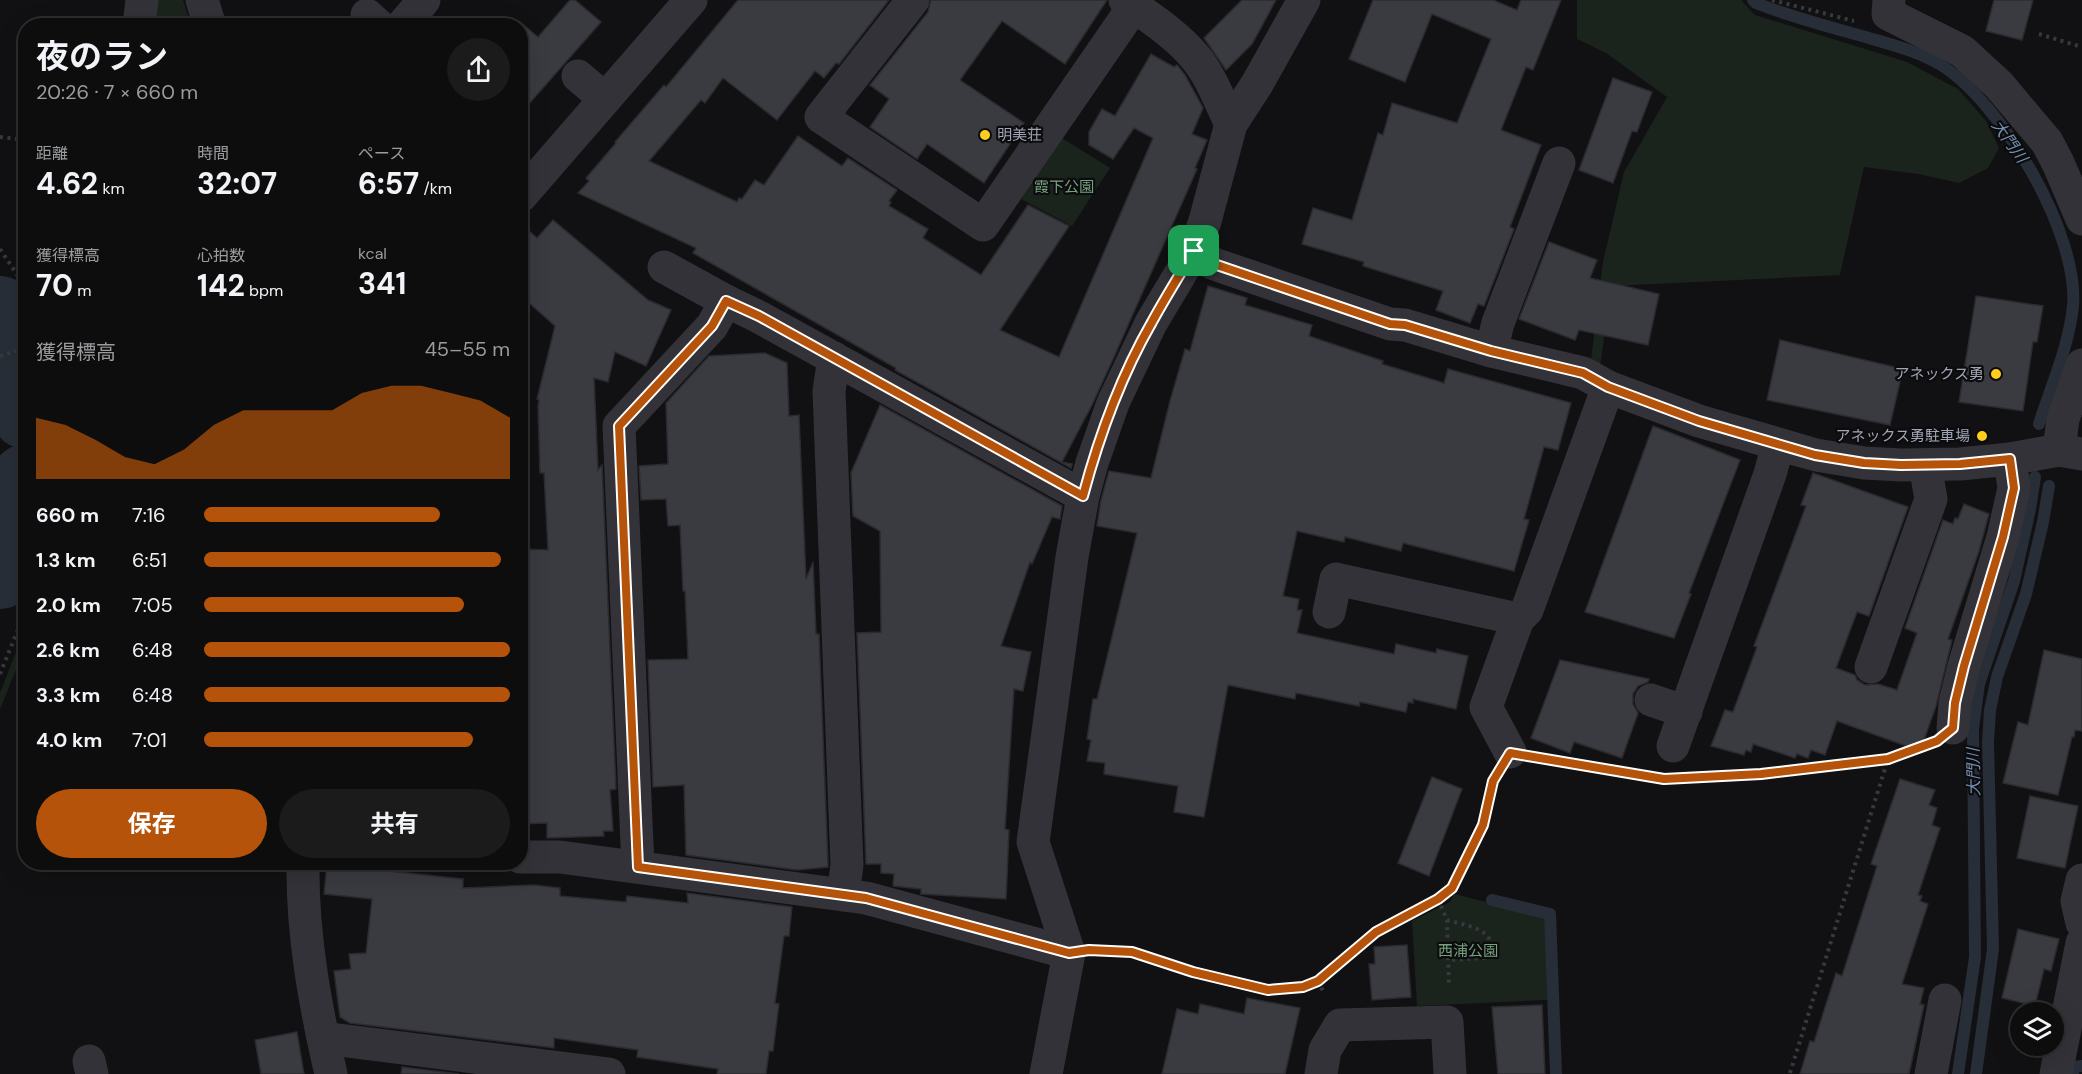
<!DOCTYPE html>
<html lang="ja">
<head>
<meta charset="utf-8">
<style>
  body { margin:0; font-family:"DM Sans","Noto Sans JP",sans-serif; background:#1b1b1c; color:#f1f3f6; height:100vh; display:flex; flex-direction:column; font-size:22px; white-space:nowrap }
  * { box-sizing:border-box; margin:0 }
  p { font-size:20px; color:#9a9c9e }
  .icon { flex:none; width:33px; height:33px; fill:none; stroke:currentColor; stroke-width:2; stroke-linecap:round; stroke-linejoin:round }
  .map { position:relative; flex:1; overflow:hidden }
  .details { position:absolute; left:18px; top:18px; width:510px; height:852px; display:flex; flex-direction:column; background:#0d0d0e; border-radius:24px; box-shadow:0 6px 24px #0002,0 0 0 2px #2d2d2e }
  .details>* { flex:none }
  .fabs { position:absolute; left:2010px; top:1002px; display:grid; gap:12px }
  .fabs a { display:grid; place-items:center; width:54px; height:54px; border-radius:50%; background:#0d0d0e; box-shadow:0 6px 24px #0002,0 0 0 2px #2d2d2e; font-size:30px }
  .pin { position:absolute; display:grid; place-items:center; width:51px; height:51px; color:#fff; margin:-26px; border-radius:12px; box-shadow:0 3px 9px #0006 }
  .round { display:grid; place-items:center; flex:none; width:63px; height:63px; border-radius:32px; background:#1b1b1c }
  .overview { display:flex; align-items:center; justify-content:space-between; height:102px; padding:0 18px }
  h1 { font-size:33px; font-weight:700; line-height:45px }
  .stats { display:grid; grid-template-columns:repeat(3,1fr); gap:9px; height:102px; padding:6px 18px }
  .stats div { display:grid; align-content:center }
  .stats b { font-size:30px; font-weight:700 }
  .stats small { font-size:16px; font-weight:400 }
  .stats p { font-size:16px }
  .chart { height:168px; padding:12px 18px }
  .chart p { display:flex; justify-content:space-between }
  .chart svg { width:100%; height:108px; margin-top:6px; fill:#b45309; opacity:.7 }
  .action { display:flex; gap:12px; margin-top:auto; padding:12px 18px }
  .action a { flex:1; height:69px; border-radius:36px; background:#b45309; color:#fff; font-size:24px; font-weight:700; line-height:69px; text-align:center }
  .action a+a { background:#1b1b1c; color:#f1f3f6 }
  ul { padding:0 18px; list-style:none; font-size:20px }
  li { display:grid; grid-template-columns:96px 72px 1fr; align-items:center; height:45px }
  li i { height:15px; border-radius:8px; background:#b45309 }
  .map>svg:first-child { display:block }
</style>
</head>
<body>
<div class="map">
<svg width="2082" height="1074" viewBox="0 0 2082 1074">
  <rect width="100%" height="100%" fill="#111113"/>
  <g fill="#1b231d">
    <path d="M 153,0 L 183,0 L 191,25 L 150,26 Z"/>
    <path d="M 1577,0 L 1741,0 L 1755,15 L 1907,62 L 1958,89 L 1986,121 L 1999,148 L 1988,168 L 1959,183 L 1918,174 L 1864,167 L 1840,275 L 1611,286 L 1600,367 L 1591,360 L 1603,262 L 1624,172 L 1667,97 L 1606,53 L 1577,39 Z"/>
    <path d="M 1062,138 L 1110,168 L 1072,226 L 1021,199 Z"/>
    <path d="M 25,629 L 25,648 L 0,709 L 0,693 Z"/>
    <path d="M 1454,894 L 1546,917 L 1547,1000 L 1417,1006 L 1412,921 L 1450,902 Z"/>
  </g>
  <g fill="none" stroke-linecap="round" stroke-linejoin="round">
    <g stroke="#272e37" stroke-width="12">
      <path d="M 1753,0 L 1756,3 C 1793,18 1831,27 1869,38 C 1893,45 1920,52 1941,65 C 2002,103 2079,234 2073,306 C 2069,346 2051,386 2039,424"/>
      <path d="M 9,337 L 26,331"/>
      <path d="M 1492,900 L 1550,914 L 1556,1074"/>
      <path d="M 1958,1074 L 1975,957 L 1973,728 L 1979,684 L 2014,581 L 2030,509 L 2035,477"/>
      <path d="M 1976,1074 L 1993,949 L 1988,742 L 1990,710 L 1997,677 L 2026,594 L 2043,522 L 2049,486"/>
      <path d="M 2073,1074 L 2074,1067 L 2082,1066"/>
    </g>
    <g stroke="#272e37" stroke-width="70">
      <path d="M 0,311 L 21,374 L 26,414"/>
      <path d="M 0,574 C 12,544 23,511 26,479"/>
    </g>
  </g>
  <g fill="#3a3b41" stroke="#2b2b2f" stroke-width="1.5">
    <path d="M 570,0 L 575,0 L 601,22 L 520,114 L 520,22 L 538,37 Z"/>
    <path d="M 738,0 L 889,0 L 839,64 L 836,63 L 824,78 L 815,71 L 777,120 L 723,78 L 705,103 L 701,100 L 649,161 L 737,202 L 739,198 L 742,199 L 755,180 L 764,185 L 798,136 L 842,166 L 848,158 L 897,190 L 889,201 L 891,202 L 889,206 L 928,229 L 923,238 L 981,275 L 1028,205 L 1069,226 L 1000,330 L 1059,357 L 1153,138 L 1134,128 L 1113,159 L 1089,145 L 1089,132 L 1102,109 L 1115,116 L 1151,54 L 1174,67 L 1177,65 L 1185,75 L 1203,108 L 1192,134 L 1207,140 L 1195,168 L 1197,169 L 1114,357 L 1092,405 L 1062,462 L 1072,464 L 1071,468 L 895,370 L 896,368 L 693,253 L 696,248 L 578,193 L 589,181 L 586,178 L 616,143 L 615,142 L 664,85 L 666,87 Z"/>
    <path d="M 931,0 L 1107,0 L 1065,64 L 1002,21 L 960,80 L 1024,123 L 984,183 L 927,144 L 917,159 L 870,127 L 889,99 L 870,85 L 928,12 Z"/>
    <path d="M 1242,0 L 1276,0 L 1252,44 L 1226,70 L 1204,38 Z"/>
    <path d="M 1373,0 L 1493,0 L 1517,10 L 1521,0 L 1561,0 L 1533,70 L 1526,67 L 1501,130 L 1541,145 L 1510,227 L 1514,229 L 1484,306 L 1478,304 L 1470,323 L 1436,310 L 1443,291 L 1363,266 L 1364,262 L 1302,244 L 1313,208 L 1352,220 L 1378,133 L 1383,135 L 1392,103 L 1457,123 L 1491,39 L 1432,14 L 1405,82 L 1349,59 Z"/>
    <path d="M 1994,0 L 2033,0 L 2022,40 L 1986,31 Z"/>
    <path d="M 1613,78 L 1652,92 L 1637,132 L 1632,131 L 1613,183 L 1579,170 Z"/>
    <path d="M 553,220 L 648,300 L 671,310 L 646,366 L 615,352 L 608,382 L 594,378 L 598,470 L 602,465 L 616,789 L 610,790 L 613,831 L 603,831 L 604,836 L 547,838 L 547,823 L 520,824 L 520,549 L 548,550 L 544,473 L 540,473 L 538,406 L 539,400 L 537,399 L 555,326 L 520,295 L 520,223 L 537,238 Z"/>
    <path d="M 1549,242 L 1597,260 L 1590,278 L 1659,294 L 1648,345 L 1579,330 L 1575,340 L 1519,319 Z"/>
    <path d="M 1208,286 L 1247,298 L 1245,305 L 1312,325 L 1309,336 L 1383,361 L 1382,364 L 1444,383 L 1448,369 L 1571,403 L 1558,450 L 1544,447 L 1524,519 L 1529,520 L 1514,571 L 1403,543 L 1401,551 L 1345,537 L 1344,542 L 1297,531 L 1283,596 L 1299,599 L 1297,610 L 1302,610 L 1297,633 L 1394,654 L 1396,644 L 1436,653 L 1437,649 L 1468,656 L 1456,709 L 1413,699 L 1413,703 L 1408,702 L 1406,712 L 1360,702 L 1359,706 L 1296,693 L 1295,699 L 1228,685 L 1204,817 L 1174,812 L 1178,786 L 1104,774 L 1105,763 L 1087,761 L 1091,740 L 1087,739 L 1093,699 L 1097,699 L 1137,533 L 1097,526 L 1101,500 L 1109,471 L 1151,478 L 1170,401 L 1185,349 L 1190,351 Z"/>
    <path d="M 1976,296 L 2043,306 L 2037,342 L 2033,342 L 2023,411 L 1959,402 Z"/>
    <path d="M 1780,340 L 1903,369 L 1890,425 L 1767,400 Z"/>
    <path d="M 765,353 L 787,363 L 789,416 L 799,415 L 806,579 L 813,562 L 816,634 L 819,634 L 828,864 L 828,867 L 797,870 L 686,855 L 684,785 L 653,787 L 648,660 L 688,659 L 685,591 L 683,591 L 680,525 L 668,526 L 666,499 L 641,500 L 639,466 L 668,464 L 666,403 L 709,356 Z"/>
    <path d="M 880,405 L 1062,506 L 1060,519 L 1052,517 L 1032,564 L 1030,562 L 1001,646 L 1031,652 L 1023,691 L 1014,689 L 1005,829 L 1009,830 L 1006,899 L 921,894 L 921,889 L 893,886 L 894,874 L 881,873 L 881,864 L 866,864 L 857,633 L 881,632 L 880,531 L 853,516 L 851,473 Z"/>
    <path d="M 1653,426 L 1740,460 L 1689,593 L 1691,594 L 1674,638 L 1585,612 Z"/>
    <path d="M 1813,473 L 1908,507 L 1869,616 L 1857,612 L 1836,668 L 1855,675 L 1857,680 L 1865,685 L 1878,684 L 1897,690 L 1917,633 L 1905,628 L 1943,520 L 1953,524 L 1955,518 L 1958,519 L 1964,504 L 1989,514 L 1979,551 L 1948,639 L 1952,640 L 1936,706 L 1920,751 L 1837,721 L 1825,755 L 1811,750 L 1808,758 L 1797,754 L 1795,758 L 1753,744 L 1751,752 L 1746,750 L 1744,755 L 1711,746 L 1725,710 L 1733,712 L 1757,647 L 1754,646 L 1806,506 L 1801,505 Z"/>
    <path d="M 2044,650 L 2082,659 L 2082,731 L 2075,730 L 2074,737 L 2072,737 L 2058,795 L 2003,783 L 2018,722 L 2028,725 Z"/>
    <path d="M 1560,660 L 1649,679 L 1648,682 L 1638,686 L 1633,694 L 1633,704 L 1638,713 L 1622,758 L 1574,742 L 1570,753 L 1531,738 Z"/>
    <path d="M 1432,777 L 1462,789 L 1429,876 L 1398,863 Z"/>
    <path d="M 1900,779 L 1935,790 L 1929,805 L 1937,808 L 1932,825 L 1940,828 L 1918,895 L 1922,896 L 1920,901 L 1928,904 L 1902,984 L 1924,988 L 1920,1004 L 1924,1005 L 1909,1074 L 1800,1074 L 1810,1041 L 1814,1042 L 1836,973 L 1842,976 L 1877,866 L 1871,864 Z"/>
    <path d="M 2030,796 L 2078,806 L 2065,868 L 2017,858 Z"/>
    <path d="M 327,862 L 360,862 L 360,868 L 463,879 L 463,888 L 534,885 L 560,888 L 560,896 L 626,902 L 627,896 L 688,903 L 687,893 L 792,907 L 789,936 L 784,936 L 775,1003 L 779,1004 L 773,1051 L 769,1051 L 766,1074 L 717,1074 L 718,1069 L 637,1057 L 638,1050 L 554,1038 L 554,1048 L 350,1023 L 340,1017 L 334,971 L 351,969 L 349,954 L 366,953 L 372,899 L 324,894 Z"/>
    <path d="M 2018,929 L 2059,939 L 2051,971 L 2044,969 L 2035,1006 L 2002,998 Z"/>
    <path d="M 1407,945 L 1411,997 L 1372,1000 L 1369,964 L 1375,964 L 1374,947 Z"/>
    <path d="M 1247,998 L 1300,1008 L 1285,1074 L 1162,1074 L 1177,1009 L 1198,1014 L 1200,1004 L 1244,1014 Z"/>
    <path d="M 1542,1005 L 1545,1074 L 1498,1074 L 1492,1007 Z"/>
    <path d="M 297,1032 L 304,1074 L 261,1074 L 255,1040 Z"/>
    <path d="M 402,1067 L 459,1074 L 401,1074 Z"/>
  </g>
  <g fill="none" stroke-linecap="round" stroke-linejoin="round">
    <g stroke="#38393f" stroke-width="4" stroke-dasharray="3 4.5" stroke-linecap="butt">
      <path d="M 1772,0 L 1854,21"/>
      <path d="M 256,26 L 262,21 L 266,26"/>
      <path d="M 2039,34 L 2082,47"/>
      <path d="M 0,137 L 26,140"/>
      <path d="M 1060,180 L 1081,189"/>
      <path d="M 0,249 L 26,288"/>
      <path d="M 0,356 L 26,348"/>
      <path d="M 0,674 L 26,610"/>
      <path d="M 1545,758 L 1650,777"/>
      <path d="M 1693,777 L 1761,774 L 1888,759 L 1923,746"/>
      <path d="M 1438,899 L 1447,920 L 1449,986"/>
      <path d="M 1447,920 C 1467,926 1504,930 1485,958 L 1449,960"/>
      <path d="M 1106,951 L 1132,952 L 1193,972 L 1268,990 L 1303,987 L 1318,981 L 1376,932 L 1438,899 L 1452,888 L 1483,825 L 1493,783"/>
      <path d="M 1318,981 L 1324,993"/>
      <path d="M 1790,1073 L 1888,759"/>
    </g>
    <g stroke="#323238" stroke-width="33">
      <path d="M 202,0 L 210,26"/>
      <path d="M 913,0 L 821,117 L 983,225 L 1134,6"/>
      <path d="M 1125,0 C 1149,17 1176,34 1195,57 C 1211,76 1220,102 1231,124"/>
      <path d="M 1889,0 L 1888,14 L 1962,51 L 1999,85 L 2047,142 L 2058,163 L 2082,219"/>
      <path d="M 367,15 L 379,26"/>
      <path d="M 139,26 L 142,0"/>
      <path d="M 402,26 L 424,0"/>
      <path d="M 578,76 L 605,99"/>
      <path d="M 521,196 L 691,0"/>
      <path d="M 1194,251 L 1214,264 L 1390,324 L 1405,325 L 1491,351 L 1583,373 L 1608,387 L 1699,421 L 1816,455 L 1864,463 L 1901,465 L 1960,464 L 2010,459 L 2059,450 L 2082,454"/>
      <path d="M 664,267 L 726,301 L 759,317 L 1083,496"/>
      <path d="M 1491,351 L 1498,323 L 1559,163"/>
      <path d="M 834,358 L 829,391 L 847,865 L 843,895"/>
      <path d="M 2059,450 L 2063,419 L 2082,365"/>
      <path d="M 1329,612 L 1336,579 L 1518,619 L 1527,610 L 1608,387"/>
      <path d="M 1871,667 L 1931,499 L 1925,465"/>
      <path d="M 1651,700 L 1686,712"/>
      <path d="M 1953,728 L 1955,703 L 1964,666 L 2003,537 L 2014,488 L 2010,459"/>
      <path d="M 1673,746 L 1770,474 L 1778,445"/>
      <path d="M 1510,752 L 1486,707 L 1518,619"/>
      <path d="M 520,857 L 560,857 L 866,898 L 1069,953"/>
      <path d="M 303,862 C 302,934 315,1005 331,1074"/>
      <path d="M 638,867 L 619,426 L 712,326 L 726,301"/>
      <path d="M 2082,880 L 2077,901 L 2082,923"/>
      <path d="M 323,1038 L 609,1074"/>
      <path d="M 89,1061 L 92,1074"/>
      <path d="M 1046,1074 L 1069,953 L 1033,842 L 1072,557 L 1083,496 L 1092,463 L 1113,403 L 1151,323 L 1194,251 L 1205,221 L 1231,124 L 1257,84 L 1304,0"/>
      <path d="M 1321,1074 L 1325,1050 L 1340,1025 L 1447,1022 L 1450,1074"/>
      <path d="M 1931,1074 L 1945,1000"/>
      <path d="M 2056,1074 L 2082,943"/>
    </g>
  </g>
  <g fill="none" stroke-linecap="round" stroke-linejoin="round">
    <g stroke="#fff" stroke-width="12">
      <path id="route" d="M 1194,251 L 1214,264 L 1390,324 L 1405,325 L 1491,351 L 1583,373 L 1608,387 L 1699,421 L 1815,455 L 1864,463 L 1901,465 L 1960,464 L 2010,459 L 2014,488 L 2003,537 L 1964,666 L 1955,703 L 1953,728 L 1937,741 L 1888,759 L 1761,774 L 1664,779 L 1510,753 L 1493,781 L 1483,825 L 1452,888 L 1438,899 L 1376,932 L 1318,981 L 1303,987 L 1268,990 L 1193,972 L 1132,952 L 1089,950 L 1069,953 L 866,898 L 638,867 L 619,426 L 712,326 L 726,301 L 759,316 L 1083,496 C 1099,436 1121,376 1152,322 C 1165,298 1180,274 1194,251 Z"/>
    </g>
    <use href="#route" stroke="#b45309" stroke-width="8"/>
  </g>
  <g fill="#ffce1d" stroke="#0c0c0e" stroke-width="2">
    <circle cx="985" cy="135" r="6"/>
    <circle cx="1996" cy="374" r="6"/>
    <circle cx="1982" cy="436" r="6"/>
  </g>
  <g text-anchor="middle" stroke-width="4.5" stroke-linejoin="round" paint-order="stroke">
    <g font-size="15" fill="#a1a5b5" stroke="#0c0c0e" text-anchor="end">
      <text x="997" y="140" text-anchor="start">明美荘</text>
      <text x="1984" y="379">アネックス勇</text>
      <text x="1970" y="441">アネックス勇駐車場</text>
    </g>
    <g font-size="15" fill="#76a17e" stroke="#0c0c0e">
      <text x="1064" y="192">霞下公園</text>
      <text x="1468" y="956">西浦公園</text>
    </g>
    <g font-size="16" font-style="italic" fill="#758fb3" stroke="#0c0c0e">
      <text transform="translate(2010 141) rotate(54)" y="6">大門川</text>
      <text transform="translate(1973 772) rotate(-91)" y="6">大門川</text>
    </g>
  </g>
</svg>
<div class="fabs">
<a><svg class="icon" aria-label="layers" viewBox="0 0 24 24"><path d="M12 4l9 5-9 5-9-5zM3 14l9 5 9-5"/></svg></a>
</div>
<div class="pin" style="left:1194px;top:251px;background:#1e9e55"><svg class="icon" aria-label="arrive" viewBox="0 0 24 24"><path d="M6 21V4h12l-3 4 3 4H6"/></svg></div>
<section class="details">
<div class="overview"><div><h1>夜のラン</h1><p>20:26 · 7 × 660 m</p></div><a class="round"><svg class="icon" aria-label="share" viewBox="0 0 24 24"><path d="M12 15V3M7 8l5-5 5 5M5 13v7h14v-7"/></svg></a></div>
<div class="stats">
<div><p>距離</p><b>4.62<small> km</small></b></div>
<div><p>時間</p><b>32:07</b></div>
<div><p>ペース</p><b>6:57<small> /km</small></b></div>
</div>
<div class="stats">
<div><p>獲得標高</p><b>70<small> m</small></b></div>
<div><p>心拍数</p><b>142<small> bpm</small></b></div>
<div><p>kcal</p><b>341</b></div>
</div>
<div class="chart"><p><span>獲得標高</span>45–55 m</p>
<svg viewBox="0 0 160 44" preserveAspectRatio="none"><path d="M0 44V19L10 22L20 28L30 35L40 38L50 32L60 22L70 16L80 16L90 16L100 16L110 9L120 6L130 6L140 9L150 12L160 19V44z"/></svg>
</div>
<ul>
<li><b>660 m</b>7:16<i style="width:77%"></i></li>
<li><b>1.3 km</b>6:51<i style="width:97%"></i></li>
<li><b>2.0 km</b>7:05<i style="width:85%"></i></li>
<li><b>2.6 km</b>6:48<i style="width:100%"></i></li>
<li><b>3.3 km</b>6:48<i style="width:100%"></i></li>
<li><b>4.0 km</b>7:01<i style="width:88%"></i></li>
</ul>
<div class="action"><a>保存</a><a>共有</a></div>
</section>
</div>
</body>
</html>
